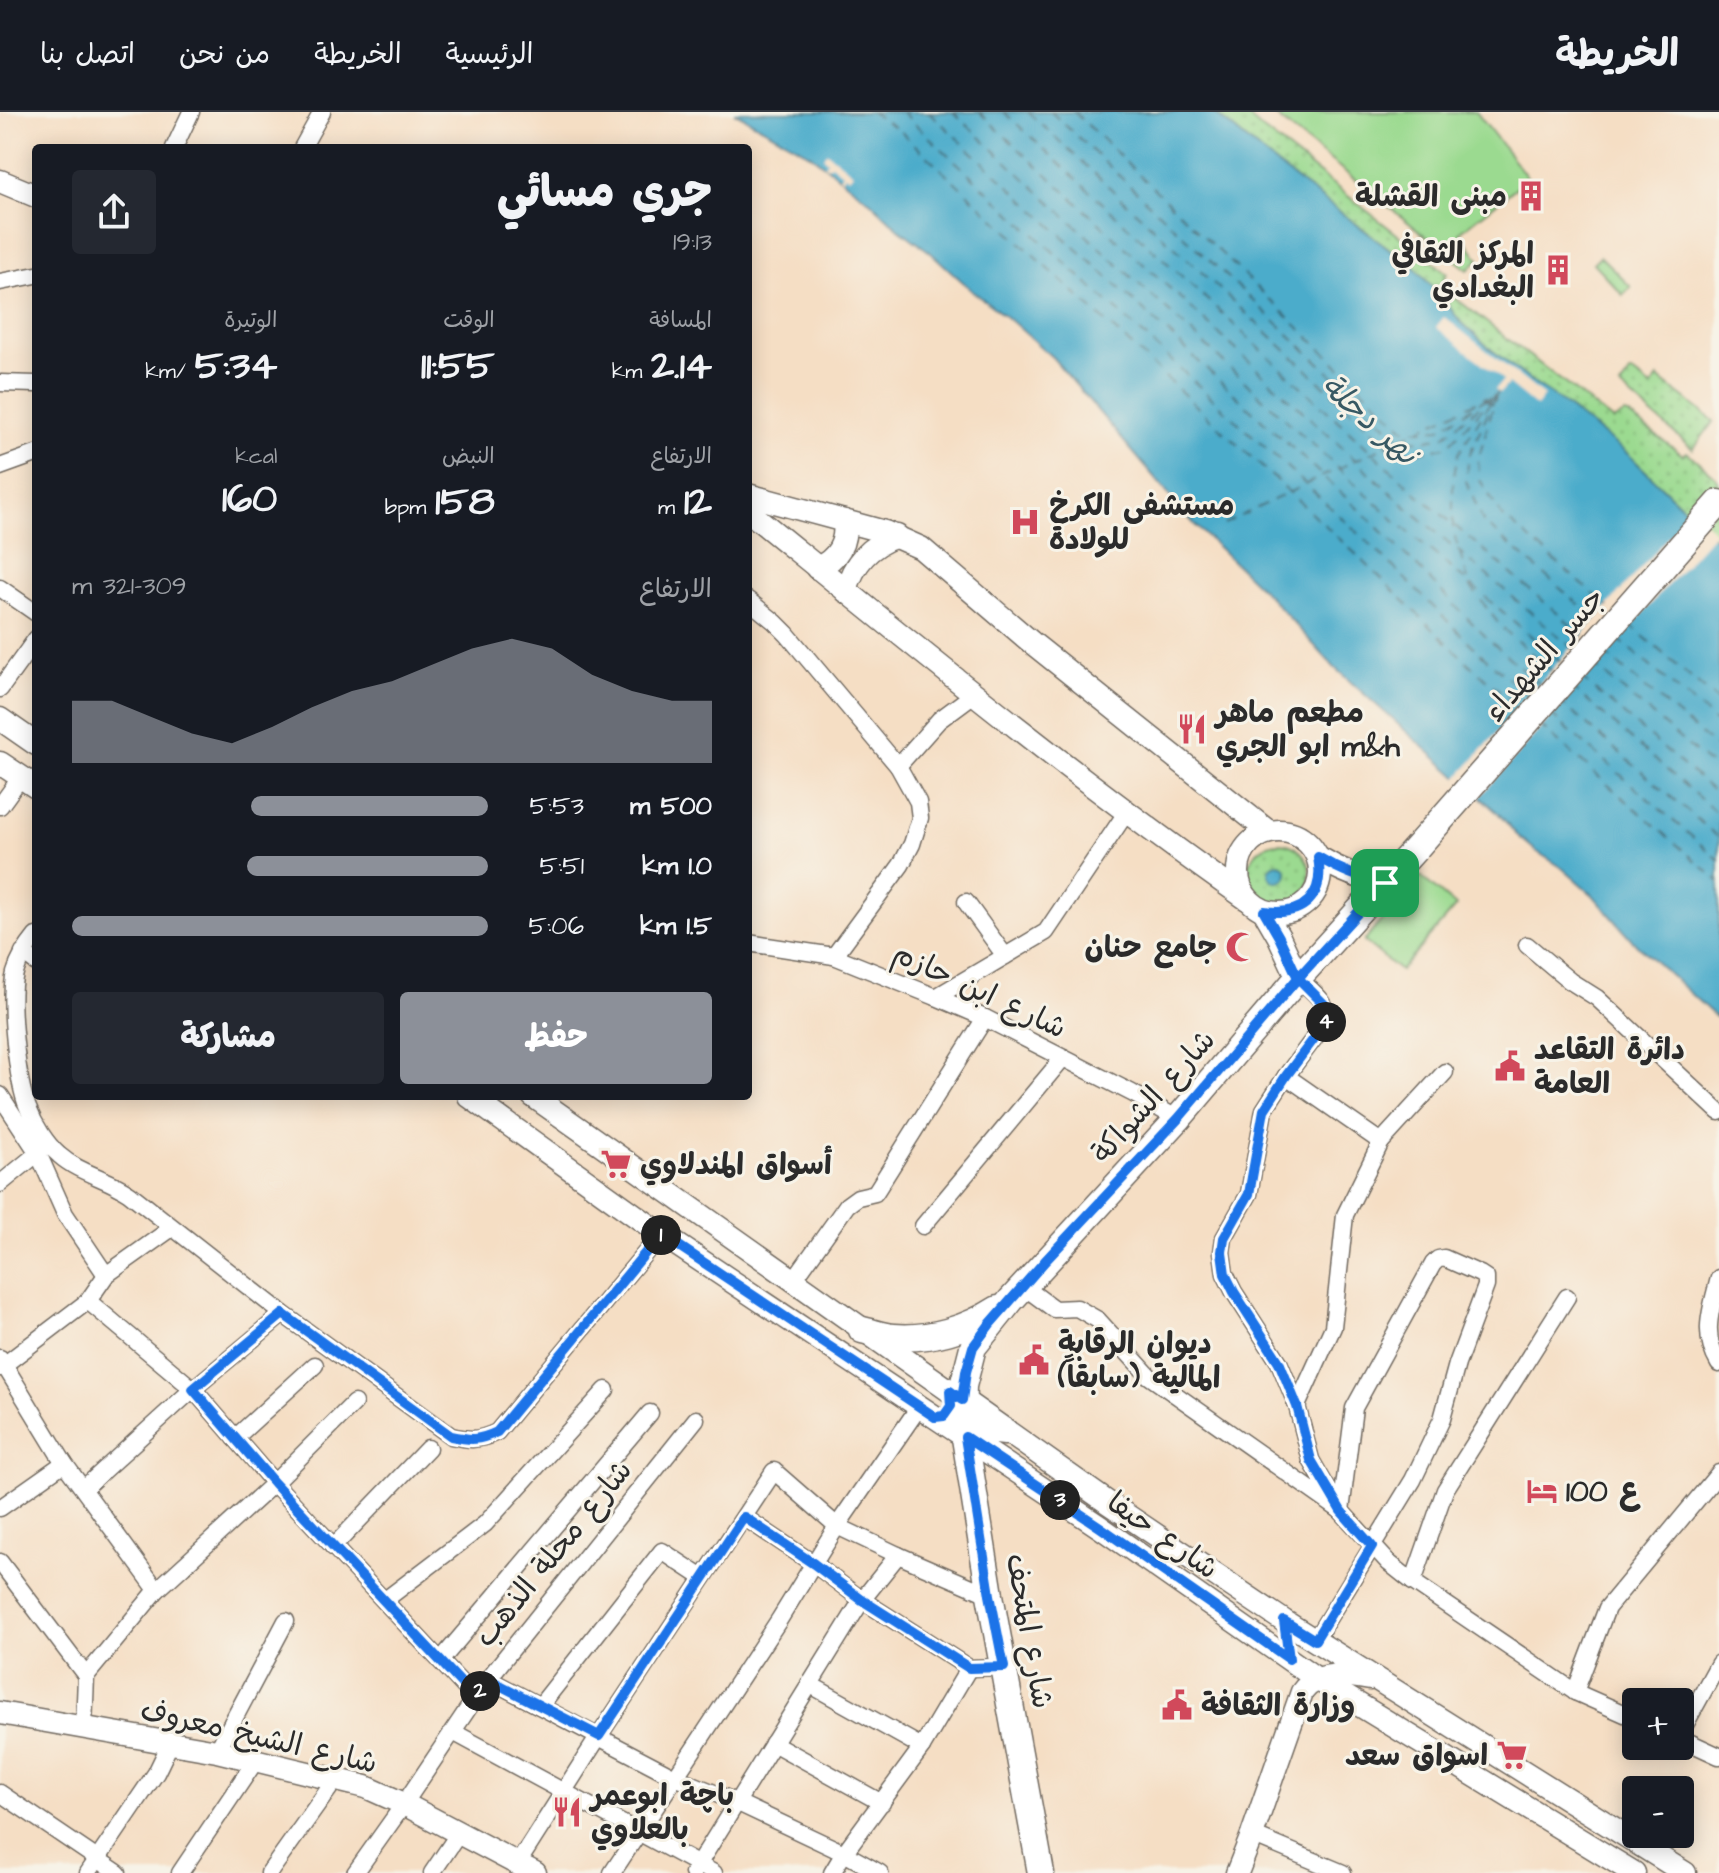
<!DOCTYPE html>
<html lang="ar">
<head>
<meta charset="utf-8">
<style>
  body { margin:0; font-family:"Architects Daughter","Playpen Sans Arabic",sans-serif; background:#242831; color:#f1f3f6; direction:rtl; height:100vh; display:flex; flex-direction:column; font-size:30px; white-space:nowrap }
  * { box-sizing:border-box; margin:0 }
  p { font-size:26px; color:#9ea1a6 }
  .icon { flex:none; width:44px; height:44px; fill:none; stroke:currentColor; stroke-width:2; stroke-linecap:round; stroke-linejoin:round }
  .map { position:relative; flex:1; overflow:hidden; direction:ltr }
  .side { position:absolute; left:32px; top:32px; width:720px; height:956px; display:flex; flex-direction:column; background:#171b24; border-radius:8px; box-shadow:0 4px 20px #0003; direction:rtl }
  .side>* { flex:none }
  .buttons { position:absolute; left:1622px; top:1576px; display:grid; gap:16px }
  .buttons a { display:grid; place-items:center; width:72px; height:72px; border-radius:8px; background:#171b24; box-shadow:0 4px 20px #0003; font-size:40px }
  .pin { position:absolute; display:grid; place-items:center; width:68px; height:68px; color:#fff; margin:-34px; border-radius:16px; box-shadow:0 4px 12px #0006 }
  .km { position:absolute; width:40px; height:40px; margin:-20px; border-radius:50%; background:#222; color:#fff; font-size:22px; line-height:40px; text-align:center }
  .round { display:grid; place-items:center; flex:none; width:84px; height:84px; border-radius:8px; background:#242831 }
  .head { display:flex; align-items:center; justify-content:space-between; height:136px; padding:0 40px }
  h1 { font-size:44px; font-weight:800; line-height:60px }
  .metrics { display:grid; grid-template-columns:repeat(3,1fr); gap:12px; height:136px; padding:8px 40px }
  .metrics div { display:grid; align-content:center }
  .metrics b { font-size:40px; font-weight:800 }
  .metrics small { font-size:22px; font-weight:400 }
  .metrics p { font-size:22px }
  .chart { height:224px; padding:16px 40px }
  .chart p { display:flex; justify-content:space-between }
  .chart svg { width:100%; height:144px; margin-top:8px; fill:#8c9099; opacity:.7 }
  .cta { display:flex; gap:16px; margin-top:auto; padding:16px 40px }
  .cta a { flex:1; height:92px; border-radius:8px; background:#8c9099; color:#fff; font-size:32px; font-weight:800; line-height:92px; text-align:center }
  .cta a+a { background:#242831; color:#f1f3f6 }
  ul { padding:0 40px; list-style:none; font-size:26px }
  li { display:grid; grid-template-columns:128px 96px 1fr; align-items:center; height:60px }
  li i { height:20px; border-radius:10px; background:#8c9099 }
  header { display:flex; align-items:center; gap:48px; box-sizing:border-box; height:112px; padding:0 40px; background:#171b24; border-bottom:2px solid #363941 }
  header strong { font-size:38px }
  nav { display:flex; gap:44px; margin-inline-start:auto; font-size:28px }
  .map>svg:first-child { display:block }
</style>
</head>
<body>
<header>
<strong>الخريطة</strong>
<nav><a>الرئيسية</a><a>الخريطة</a><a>من نحن</a><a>اتصل بنا</a></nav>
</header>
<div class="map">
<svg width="1719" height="1761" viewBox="0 0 1719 1761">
  <defs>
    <pattern id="grass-dots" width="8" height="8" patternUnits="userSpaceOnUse" patternTransform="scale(2)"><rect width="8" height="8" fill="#9bda90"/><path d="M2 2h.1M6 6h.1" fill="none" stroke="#86bb7c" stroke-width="1.8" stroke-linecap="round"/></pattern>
  </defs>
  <rect width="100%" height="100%" fill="#f7f3e8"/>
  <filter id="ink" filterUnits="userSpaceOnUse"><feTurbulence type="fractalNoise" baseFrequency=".0125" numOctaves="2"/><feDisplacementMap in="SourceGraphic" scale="16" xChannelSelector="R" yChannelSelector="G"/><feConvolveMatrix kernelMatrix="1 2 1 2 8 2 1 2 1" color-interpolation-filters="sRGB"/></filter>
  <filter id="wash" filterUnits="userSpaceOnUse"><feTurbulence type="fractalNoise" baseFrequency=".006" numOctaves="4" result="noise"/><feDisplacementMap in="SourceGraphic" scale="32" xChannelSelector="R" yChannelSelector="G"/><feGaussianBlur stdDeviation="1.8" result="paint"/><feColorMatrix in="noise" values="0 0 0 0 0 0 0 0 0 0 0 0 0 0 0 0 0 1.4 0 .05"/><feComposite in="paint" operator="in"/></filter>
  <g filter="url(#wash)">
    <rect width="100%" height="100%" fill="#f5dec4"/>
    <g fill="url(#grass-dots)" stroke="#63825e" stroke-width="2">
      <path d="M 1213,0 L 1243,0 L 1262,17 L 1447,161 L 1441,173 L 1449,181 L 1613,309 L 1624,302 L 1628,303 L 1683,343 L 1687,340 L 1715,364 L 1719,373 L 1719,430 L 1629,343 L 1556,286 L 1536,273 L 1488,235 L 1458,207 L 1445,189 L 1414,155 L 1277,53 Z"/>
      <path d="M 1631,260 L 1651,275 L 1658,266 L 1714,309 L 1693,337 L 1620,275 Z"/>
      <circle cx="1279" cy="762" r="31"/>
    </g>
    <g fill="#9bda90" stroke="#63825e" stroke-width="2">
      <path d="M 1270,0 L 1476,0 L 1528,66 L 1460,120 L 1479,147 L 1468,158 Z"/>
      <path d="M 1600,144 L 1631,175 L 1623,183 L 1593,151 Z"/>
      <path d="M 1420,764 L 1456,794 L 1400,859 L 1364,829 Z"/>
    </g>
    <g fill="#4caccb" stroke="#3c6c7b" stroke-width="2">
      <path d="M 734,0 L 1213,0 L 1277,53 L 1414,155 L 1445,189 L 1458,207 L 1488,235 L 1536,273 L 1556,286 L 1629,343 L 1719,430 L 1719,908 L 1633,829 L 1593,783 L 1561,755 L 1536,739 L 1516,722 L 1499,702 L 1335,556 L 1272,487 L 1195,413 L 1053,246 L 1015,212 L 975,181 L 930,140 L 899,117 L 870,89 L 810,42 Z"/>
      <circle cx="1278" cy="761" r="9"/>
    </g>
    <g fill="#f5dec4">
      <path d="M 827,40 L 853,61 L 849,66 L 845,63 L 842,67 L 839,65 L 842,61 L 831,52 L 827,55 L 824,53 L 827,49 L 823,45 Z"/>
      <path d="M 1444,205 L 1544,284 L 1536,295 L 1508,272 L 1500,281 L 1495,278 L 1503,268 L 1436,215 Z"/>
      <path d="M 1692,397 L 1715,420 L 1477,688 L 1455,669 Z"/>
    </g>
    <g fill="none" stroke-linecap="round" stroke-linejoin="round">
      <g stroke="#375863" stroke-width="2" stroke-dasharray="10 8" stroke-linecap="butt">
        <path d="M 871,0 L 899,18 L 1358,444 L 1470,553 L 1522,598"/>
        <path d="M 902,0 L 1369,431 L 1480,541 L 1530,585"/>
        <path d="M 929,0 L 1380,417 L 1490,529 L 1542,574"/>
        <path d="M 953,0 L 1391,405 L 1564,552"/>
        <path d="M 979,0 L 1402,391 L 1575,538"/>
        <path d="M 1004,0 L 1413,378 L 1584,524"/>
        <path d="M 1028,0 L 1394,338 L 1422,340 L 1448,334 L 1497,280"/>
        <path d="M 1051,0 L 1400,326 L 1422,329 L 1443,325 L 1490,285"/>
        <path d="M 1074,0 L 1405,317 L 1422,318 L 1439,317 L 1493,282"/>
        <path d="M 1497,280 L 1478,349 L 1480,368 L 1501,403 L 1609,495"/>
        <path d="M 1495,284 L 1468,346 L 1466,369 L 1483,410 L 1597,508"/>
        <path d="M 1224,412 L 1486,285"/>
        <path d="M 1468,468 L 1453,418 L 1453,369 L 1458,342 L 1492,287"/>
        <path d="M 1470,474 L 1502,516 L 1554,561"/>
        <path d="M 1629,512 L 1719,590"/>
        <path d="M 1617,526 L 1719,613"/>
        <path d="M 1604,541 L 1719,638"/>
        <path d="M 1592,552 L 1719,660"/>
        <path d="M 1581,566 L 1719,684"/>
        <path d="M 1571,575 L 1719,703"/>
        <path d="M 1559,589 L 1719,726"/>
        <path d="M 1550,602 L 1719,748"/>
        <path d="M 1539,613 L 1719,769"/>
      </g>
    </g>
  </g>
  <g filter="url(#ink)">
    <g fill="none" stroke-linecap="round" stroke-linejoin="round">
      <g stroke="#726a61" stroke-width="19">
        <g id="street">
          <path d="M 174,36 L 191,0"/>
          <path d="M 302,36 L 322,0"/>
          <path d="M 0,170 L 36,163"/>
          <path d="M 0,271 L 36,272"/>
          <path d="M 0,355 L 36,342"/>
          <path d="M 0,476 L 36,501"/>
          <path d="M 748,488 L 775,510 L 787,522 L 898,654 L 918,690 L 920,706 L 912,732 L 901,753 L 834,844"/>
          <path d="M 0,577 L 36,527"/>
          <path d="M 898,654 L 939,608 L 974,582"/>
          <path d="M 0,694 L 21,665"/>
          <path d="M 966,790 L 1005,844"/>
          <path d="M 36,824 C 27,835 19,847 15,861 C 8,888 17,970 28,996 C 34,1012 46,1032 59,1043 C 79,1061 107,1066 129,1081 L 283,1202 L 451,1324 C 470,1328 478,1329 497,1320 L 661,1122"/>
          <path d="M 748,831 L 834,844 L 936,885 L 985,906 L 1132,981 L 1178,1007"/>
          <path d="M 1527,833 L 1570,869 L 1597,886 L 1719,1000"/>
          <path d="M 23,841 L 36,851"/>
          <path d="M 1298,866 C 1310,878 1330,890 1327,909 L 1286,964 L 1264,998 L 1249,1082 L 1224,1126 L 1222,1140 L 1225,1162 L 1234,1180 L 1279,1250 L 1297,1294 L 1311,1348 L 1338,1395"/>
          <path d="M 936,885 L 1046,820 L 1126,701"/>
          <path d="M 1286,964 L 1381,1030 L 1345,1103 L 1333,1215 L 1297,1294"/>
          <path d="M 0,983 L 38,1041 L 65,1102 L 106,1163"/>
          <path d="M 1381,1030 L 1445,960"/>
          <path d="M 0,1072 L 38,1041"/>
          <path d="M 923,1114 L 1063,946"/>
          <path d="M 1719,1166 C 1711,1198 1701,1222 1719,1252"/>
          <path d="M 793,1169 L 847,1093 L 858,1085 L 875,1081 L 985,906"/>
          <path d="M 1023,1174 L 1054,1197 L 1077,1196 L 1098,1208 L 1149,1264 L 1341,1399 L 1389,1451 L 1413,1470 L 1575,1580 L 1636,1607"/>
          <path d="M 88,1189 L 193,1277 L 274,1371 L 475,1586"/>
          <path d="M 0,1246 L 64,1351 L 157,1478"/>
          <path d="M 0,1256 L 88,1189 L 106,1163 L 172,1116"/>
          <path d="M 235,1326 L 315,1253"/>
          <path d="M 84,1376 L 193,1277 L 283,1202"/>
          <path d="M 0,1396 L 64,1351"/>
          <path d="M 744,1405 L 814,1452 L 862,1488 L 969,1556 L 1004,1555"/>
          <path d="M 333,1435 L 428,1336"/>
          <path d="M 0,1450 L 86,1564"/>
          <path d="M 1413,1470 L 1445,1378 L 1567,1185"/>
          <path d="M 385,1488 L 485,1412 L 606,1278"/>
          <path d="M 1315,1528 L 1413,1368 L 1442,1307 L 1457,1252 L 1486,1174 L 1486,1166 L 1480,1162 L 1444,1146 L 1438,1147 L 1433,1152 L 1354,1296 L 1341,1399"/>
          <path d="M 441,1548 L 650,1301"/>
          <path d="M 488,1567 L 675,1665 L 736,1690 L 844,1741 L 880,1761"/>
          <path d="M 809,1572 L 922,1635"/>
          <path d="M 1575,1580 L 1607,1496 L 1719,1361"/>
          <path d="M 540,1594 L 662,1439 L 703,1466"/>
          <path d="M 84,1616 L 86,1564 L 157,1478 L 274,1371 L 354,1291"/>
          <path d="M 453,1620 L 714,1761"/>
          <path d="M 1680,1622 L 1719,1551"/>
          <path d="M 1680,1626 L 1719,1644"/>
          <path d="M 773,1631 L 882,1691"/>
          <path d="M 217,1639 L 286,1509"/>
          <path d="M 0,1681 L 118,1761"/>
          <path d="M 1252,1723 L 1343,1761"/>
          <path d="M 518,1751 L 599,1624 L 774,1359 L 837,1414 L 898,1443 L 990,1483"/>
          <path d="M 88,1761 L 156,1661 L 170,1632"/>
          <path d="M 180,1761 L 256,1648"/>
          <path d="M 269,1761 L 336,1667"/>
          <path d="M 355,1761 L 404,1692 L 488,1567 L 696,1307"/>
          <path d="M 432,1761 L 459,1721"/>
          <path d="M 612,1761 L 779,1508 L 837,1414 L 919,1295"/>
          <path d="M 693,1761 L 862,1488 L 898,1443"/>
          <path d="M 832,1761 L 844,1741 L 922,1635 L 969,1556"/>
        </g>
      </g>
      <g stroke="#726a61" stroke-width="25">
        <g id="secondary">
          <path d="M 0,69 L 36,84"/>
          <path d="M 748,383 L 885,420 L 921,436 L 1031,530 L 1269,720"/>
          <path d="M 748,399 C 912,532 1074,666 1247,787"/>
          <path d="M 817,456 C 838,447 847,431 844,409"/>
          <path d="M 846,479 C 853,451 870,433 897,424"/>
          <path d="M 0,607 L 36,632"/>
          <path d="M 0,651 L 36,675"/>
          <circle cx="1279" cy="760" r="41"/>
          <path d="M 1318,745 C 1339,758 1360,767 1385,771"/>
          <path d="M 1264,799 L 1279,825 L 1298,866"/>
          <path d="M 469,984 L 661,1122 L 1100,1415 L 1317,1567 L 1634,1761"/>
          <path d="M 533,984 L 1107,1390 L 1284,1509 L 1685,1761"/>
          <path d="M 0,1601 L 217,1639 L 366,1675 L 404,1692 L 535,1761"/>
          <path d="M 1237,1761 L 1252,1723 L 1302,1580 C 1318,1558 1347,1563 1370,1567"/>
        </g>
      </g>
      <g stroke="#726a61" stroke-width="29">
        <g id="primary">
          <path d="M 862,1218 C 872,1220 883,1224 893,1225 C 930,1228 967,1217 998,1197"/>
          <path d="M 965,1325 L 988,1318 L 1005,1320"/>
          <path d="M 1041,1761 L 990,1483 L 962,1307 L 963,1274 L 973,1235 L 1011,1188 L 1178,1007 L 1298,866 L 1417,735 L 1719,391"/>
        </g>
      </g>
      <use href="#street" stroke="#fff" stroke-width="16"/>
      <use href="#secondary" stroke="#fff" stroke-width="22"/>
      <use href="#primary" stroke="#fff" stroke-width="26"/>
    </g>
  </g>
  <g fill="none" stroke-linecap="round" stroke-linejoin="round" filter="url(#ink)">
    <g stroke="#fff" stroke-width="16">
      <path id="route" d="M 1385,771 L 1298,866 L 1178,1007 L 1045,1149 L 990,1212 L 973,1235 L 966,1260 L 962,1288 L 950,1279 L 951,1294 L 944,1304 L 935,1305 L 661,1122 L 497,1320 C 478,1329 470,1328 451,1324 L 283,1202 L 193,1277 L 274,1371 L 475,1586 L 488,1567 L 599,1624 L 744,1405 L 814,1452 L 862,1488 L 969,1556 L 1004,1555 L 990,1483 L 965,1325 L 1100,1415 L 1289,1547 L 1284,1509 L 1315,1528 L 1372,1434 L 1341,1399 L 1311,1348 L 1297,1294 L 1279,1250 L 1234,1180 L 1225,1162 L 1222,1140 L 1224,1126 L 1249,1082 L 1264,998 L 1286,964 L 1322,916 L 1327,909 L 1328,900 L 1324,892 L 1298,866 L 1279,825 L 1264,799 C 1304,805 1325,784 1318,745 C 1339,758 1360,767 1385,771"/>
    </g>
    <use href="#route" stroke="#1a73e8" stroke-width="10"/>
  </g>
  <defs>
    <g id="building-bare" transform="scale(2.4)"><path d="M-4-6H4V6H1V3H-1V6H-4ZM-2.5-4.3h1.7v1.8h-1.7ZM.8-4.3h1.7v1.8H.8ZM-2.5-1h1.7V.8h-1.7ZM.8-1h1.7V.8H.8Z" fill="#d1495b" stroke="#f7f3e8" stroke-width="2.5" paint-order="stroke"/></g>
    <g id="hospital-bare" transform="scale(2.4)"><path d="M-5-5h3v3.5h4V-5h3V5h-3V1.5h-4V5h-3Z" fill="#d1495b" stroke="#f7f3e8" stroke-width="2.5" paint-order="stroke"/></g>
    <g id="restaurant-bare" transform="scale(2.4)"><path d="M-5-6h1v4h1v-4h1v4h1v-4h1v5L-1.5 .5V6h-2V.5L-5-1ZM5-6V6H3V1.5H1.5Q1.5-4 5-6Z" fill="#d1495b" stroke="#f7f3e8" stroke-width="2.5" paint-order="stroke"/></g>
    <g id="mosque-bare" transform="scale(2.4)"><path d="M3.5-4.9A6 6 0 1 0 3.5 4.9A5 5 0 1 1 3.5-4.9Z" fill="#d1495b" stroke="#f7f3e8" stroke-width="2.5" paint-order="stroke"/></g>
    <g id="civic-bare" transform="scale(2.4)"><path d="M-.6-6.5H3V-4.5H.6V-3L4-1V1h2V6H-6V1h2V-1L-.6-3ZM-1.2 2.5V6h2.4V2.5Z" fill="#d1495b" stroke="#f7f3e8" stroke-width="2.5" paint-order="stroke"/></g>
    <g id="supermarket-bare" transform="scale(2.4)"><path d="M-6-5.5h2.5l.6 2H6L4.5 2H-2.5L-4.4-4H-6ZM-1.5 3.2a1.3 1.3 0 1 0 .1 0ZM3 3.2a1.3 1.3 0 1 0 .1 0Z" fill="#d1495b" stroke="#f7f3e8" stroke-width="2.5" paint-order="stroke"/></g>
    <g id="hotel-bare" transform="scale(2.4)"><path d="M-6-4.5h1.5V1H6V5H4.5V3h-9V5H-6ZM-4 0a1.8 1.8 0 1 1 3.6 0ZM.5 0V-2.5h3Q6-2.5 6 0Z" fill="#d1495b" stroke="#f7f3e8" stroke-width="2.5" paint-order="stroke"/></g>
  </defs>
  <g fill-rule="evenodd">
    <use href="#building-bare" x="1531" y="84"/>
    <use href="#building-bare" x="1558" y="158"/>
    <use href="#hospital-bare" x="1025" y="410"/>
    <use href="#restaurant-bare" x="1192" y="617"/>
    <use href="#mosque-bare" x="1241" y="835"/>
    <use href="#civic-bare" x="1510" y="954"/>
    <use href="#supermarket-bare" x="616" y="1052"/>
    <use href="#civic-bare" x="1034" y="1248"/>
    <use href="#hotel-bare" x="1542" y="1379"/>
    <use href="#civic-bare" x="1177" y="1593"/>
    <use href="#supermarket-bare" x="1512" y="1643"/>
    <use href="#restaurant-bare" x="567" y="1700"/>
  </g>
  <g text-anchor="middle" stroke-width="6" stroke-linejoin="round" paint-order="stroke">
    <g font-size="30" font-weight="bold" fill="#2b2b2b" stroke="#f7f3e8" text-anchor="start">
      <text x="1507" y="94" text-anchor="end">مبنى القشلة</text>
      <text x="1534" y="151" text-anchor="end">المركز الثقافي<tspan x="1534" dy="34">البغدادي</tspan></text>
      <text x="1049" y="403">مستشفى الكرخ<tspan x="1049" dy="34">للولادة</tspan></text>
      <text x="1216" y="610">مطعم ماهر<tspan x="1216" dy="34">ابو الجري m&amp;h</tspan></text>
      <text x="1217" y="845" text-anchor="end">جامع حنان</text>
      <text x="1534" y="947">دائرة التقاعد<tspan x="1534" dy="34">العامة</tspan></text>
      <text x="640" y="1062">أسواق المندلاوي</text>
      <text x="1058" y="1241">ديوان الرقابة<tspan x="1058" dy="34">المالية (سابقاً)</tspan></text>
      <text x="1566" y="1389">100 ع</text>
      <text x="1201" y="1603">وزارة الثقافة</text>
      <text x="1488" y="1653" text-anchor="end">اسواق سعد</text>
      <text x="591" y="1693">باچة ابوعمر<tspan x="591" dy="34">بالعلاوي</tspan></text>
    </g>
    <g font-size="30" fill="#2b2b2b" stroke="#f7f3e8">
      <text transform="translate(1544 542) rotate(-49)" y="10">جسر الشهداء</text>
      <text transform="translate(980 878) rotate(25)" y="10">شارع ابن حازم</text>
      <text transform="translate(1153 984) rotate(-48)" y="10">شارع الشواكة</text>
      <text transform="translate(1163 1423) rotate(35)" y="10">شارع حيفا</text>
      <text transform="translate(553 1441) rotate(-51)" y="10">شارع محلة الذهب</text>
      <text transform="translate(1030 1519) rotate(80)" y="10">شارع المتحف</text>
      <text transform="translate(259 1624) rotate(13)" y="10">شارع الشيخ معروف</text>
    </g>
    <g font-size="32" font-style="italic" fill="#375863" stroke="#f7f3e8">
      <text transform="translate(1370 307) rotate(42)" y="11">نهر دجلة</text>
    </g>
  </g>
</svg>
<div class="buttons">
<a>+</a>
<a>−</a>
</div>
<div class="pin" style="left:1385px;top:771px;background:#1e9e55"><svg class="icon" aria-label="arrive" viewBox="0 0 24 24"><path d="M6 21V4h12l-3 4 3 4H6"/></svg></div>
<b class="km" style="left:661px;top:1123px">1</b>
<b class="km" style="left:480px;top:1579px">2</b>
<b class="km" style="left:1060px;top:1388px">3</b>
<b class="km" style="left:1326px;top:910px">4</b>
<section class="side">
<div class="head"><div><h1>جري مسائي</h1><p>19:13</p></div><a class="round"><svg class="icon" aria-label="share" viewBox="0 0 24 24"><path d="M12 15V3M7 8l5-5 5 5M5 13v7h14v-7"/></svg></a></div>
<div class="metrics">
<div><p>المسافة</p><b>2.14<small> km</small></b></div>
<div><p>الوقت</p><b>11:55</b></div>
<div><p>الوتيرة</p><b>5:34<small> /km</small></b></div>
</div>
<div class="metrics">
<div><p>الارتفاع</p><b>12<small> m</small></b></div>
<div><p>النبض</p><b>158<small> bpm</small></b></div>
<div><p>kcal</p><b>160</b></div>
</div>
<div class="chart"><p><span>الارتفاع</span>309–321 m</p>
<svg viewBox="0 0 160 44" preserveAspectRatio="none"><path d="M0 44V25L10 25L20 30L30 35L40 38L50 33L60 27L70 22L80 19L90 14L100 9L110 6L120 9L130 17L140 22L150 25L160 25V44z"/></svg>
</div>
<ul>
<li><b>500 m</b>5:53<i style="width:57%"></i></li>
<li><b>1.0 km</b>5:51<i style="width:58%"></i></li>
<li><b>1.5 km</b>5:06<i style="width:100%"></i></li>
</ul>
<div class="cta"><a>حفظ</a><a>مشاركة</a></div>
</section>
</div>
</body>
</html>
